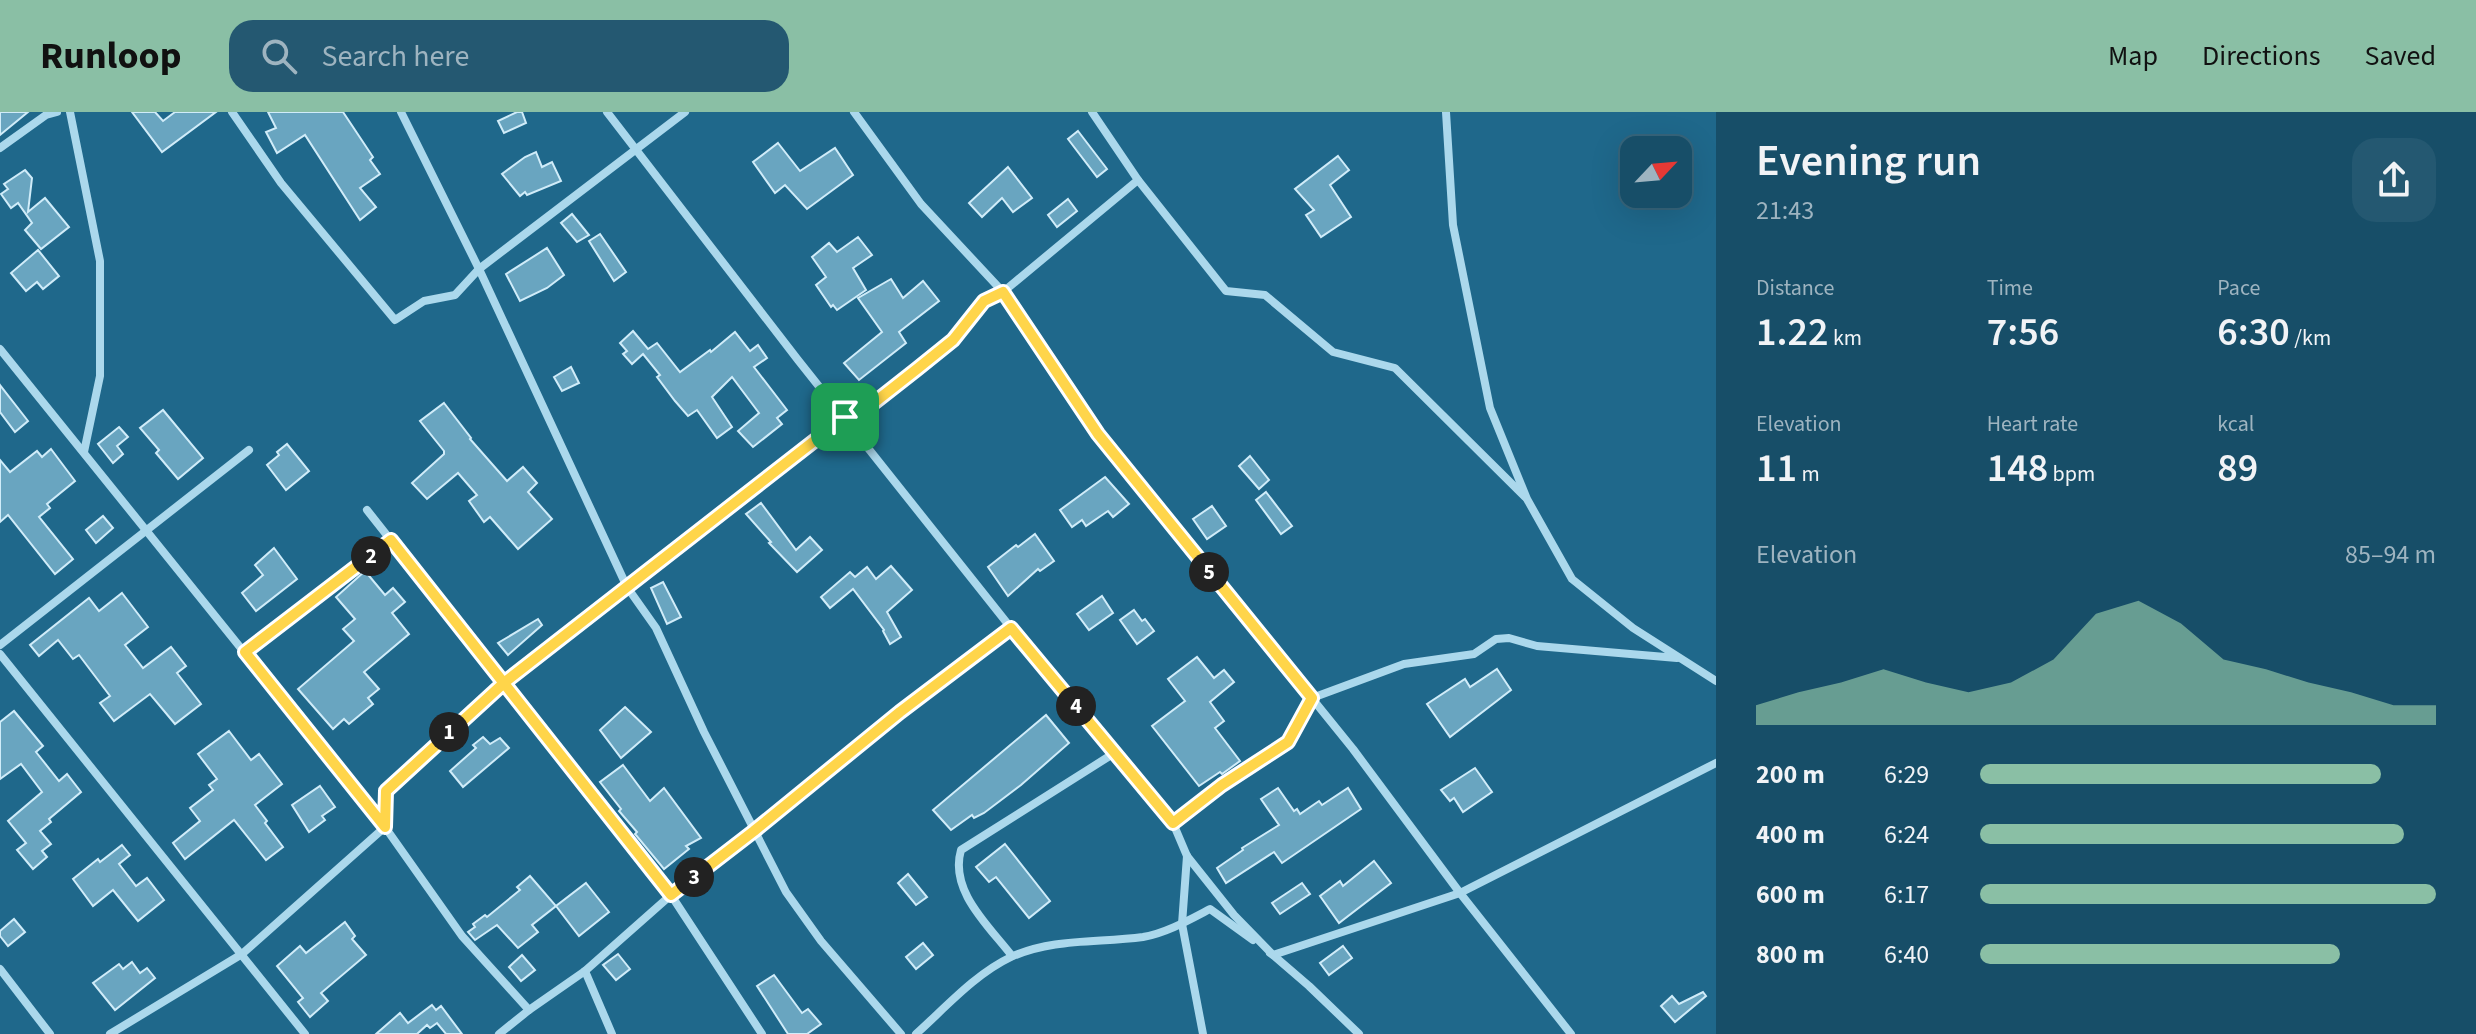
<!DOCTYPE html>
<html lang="en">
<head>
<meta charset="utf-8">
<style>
  body { margin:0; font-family:"Source Sans 3",sans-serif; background:#245871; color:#f1f3f6; height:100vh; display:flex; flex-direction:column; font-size:30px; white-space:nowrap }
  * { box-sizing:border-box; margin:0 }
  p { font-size:26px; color:#9eb4c0 }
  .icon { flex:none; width:44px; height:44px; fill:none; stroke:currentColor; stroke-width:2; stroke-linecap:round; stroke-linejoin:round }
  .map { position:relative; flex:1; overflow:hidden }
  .drawer { display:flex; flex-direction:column; background:#174e68; width:760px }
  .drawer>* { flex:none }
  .needle { width:52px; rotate:64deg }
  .tools { position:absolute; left:1620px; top:24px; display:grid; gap:16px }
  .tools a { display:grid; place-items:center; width:72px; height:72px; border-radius:16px; background:#174e68; box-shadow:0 8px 32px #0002,0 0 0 2px #36657c; font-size:40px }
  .pin { position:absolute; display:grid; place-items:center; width:68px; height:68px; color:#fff; margin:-34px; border-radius:16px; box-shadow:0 4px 12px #0006 }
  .km { position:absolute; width:40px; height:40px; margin:-20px; border-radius:50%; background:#222; color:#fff; font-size:22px; line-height:40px; text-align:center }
  .round { display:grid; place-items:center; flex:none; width:84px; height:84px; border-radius:24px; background:#245871 }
  .overview { display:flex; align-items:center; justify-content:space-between; height:136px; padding:0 40px }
  h1 { font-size:44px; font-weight:600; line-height:60px }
  .metrics { display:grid; grid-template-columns:repeat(3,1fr); gap:12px; height:136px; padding:8px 40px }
  .metrics div { display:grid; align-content:center }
  .metrics b { font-size:40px; font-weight:600 }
  .metrics small { font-size:22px; font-weight:400 }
  .metrics p { font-size:22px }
  .chart { height:224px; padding:16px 40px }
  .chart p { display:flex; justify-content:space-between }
  .chart svg { width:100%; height:144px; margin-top:8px; fill:#8abfa5; opacity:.7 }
  ul { padding:0 40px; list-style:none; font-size:26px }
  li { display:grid; grid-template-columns:128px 96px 1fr; align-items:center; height:60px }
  li i { height:20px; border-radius:10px; background:#8abfa5 }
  header { display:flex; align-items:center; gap:48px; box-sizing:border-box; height:112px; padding:0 40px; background:#8abfa5; color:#111 }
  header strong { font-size:38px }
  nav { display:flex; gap:44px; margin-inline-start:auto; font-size:28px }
  .search { width:560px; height:72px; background:#245871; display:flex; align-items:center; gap:20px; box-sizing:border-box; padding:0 28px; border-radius:24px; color:#9eb4c0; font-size:30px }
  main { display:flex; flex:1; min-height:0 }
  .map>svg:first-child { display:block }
</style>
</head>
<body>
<header>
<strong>Runloop</strong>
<div class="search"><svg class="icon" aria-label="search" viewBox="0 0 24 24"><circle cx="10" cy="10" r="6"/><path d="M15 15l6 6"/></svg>Search here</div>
<nav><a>Map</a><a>Directions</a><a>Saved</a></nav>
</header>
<main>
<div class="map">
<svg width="1716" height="922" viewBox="0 0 1716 922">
  <rect width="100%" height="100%" fill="#1f688b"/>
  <g fill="#69a5c0" stroke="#d0ecf9" stroke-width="2">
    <path d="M 0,0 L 28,0 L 0,23 Z"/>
    <path d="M 132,0 L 155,0 L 163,9 L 175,0 L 216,0 L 162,40 Z"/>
    <path d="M 268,0 L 343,0 L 373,45 L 370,48 L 380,62 L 360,76 L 376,95 L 360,108 L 305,23 L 277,41 L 266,20 L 276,16 Z"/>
    <path d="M 517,0 L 522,0 L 526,11 L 504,21 L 498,9 Z"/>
    <path d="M 1078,19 L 1107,57 L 1097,65 L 1068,27 Z"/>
    <path d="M 778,31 L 800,59 L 835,36 L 853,63 L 807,97 L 785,73 L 775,81 L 753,50 Z"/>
    <path d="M 536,40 L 542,55 L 552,50 L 561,69 L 527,83 L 525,80 L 520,84 L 502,62 L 525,45 Z"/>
    <path d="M 1338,44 L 1349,58 L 1330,73 L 1351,105 L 1321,125 L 1306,103 L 1314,98 L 1295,77 Z"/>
    <path d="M 1008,55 L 1032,86 L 1013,100 L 1002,86 L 982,105 L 969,91 Z"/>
    <path d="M 25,58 L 32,66 L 28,100 L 45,86 L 69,115 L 41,137 L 25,118 L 32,111 L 18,91 L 11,96 L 1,82 L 8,77 L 4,72 Z"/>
    <path d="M 1068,87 L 1077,99 L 1057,115 L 1048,103 Z"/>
    <path d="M 572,102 L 589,123 L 577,130 L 561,111 Z"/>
    <path d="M 600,122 L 626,160 L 614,169 L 589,129 Z"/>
    <path d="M 858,125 L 872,143 L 853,156 L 866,178 L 837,198 L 833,193 L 831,195 L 816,173 L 826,165 L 812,145 L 829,131 L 837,140 Z"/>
    <path d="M 547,136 L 564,163 L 547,176 L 520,189 L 506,162 Z"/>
    <path d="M 38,138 L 59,164 L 43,177 L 37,170 L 26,179 L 11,161 Z"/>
    <path d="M 891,167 L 903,186 L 923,169 L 939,189 L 899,220 L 906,231 L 859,268 L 844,251 L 882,220 L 858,186 Z"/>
    <path d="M 633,219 L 648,237 L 657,231 L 680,260 L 710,238 L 711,240 L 735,220 L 750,239 L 758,233 L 767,246 L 754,255 L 787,298 L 777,306 L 782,312 L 753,335 L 738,319 L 759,301 L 732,265 L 712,285 L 732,315 L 717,326 L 697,298 L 688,304 L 675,289 L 657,265 L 660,263 L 643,242 L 632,252 L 623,242 L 627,239 L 620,231 Z"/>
    <path d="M 571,255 L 579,271 L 562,279 L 554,265 Z"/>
    <path d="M 0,273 L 28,309 L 15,320 L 0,300 Z"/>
    <path d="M 444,291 L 471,326 L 470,327 L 507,369 L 523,355 L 537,371 L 528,380 L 552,407 L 518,437 L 490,405 L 484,410 L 469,389 L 477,383 L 458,361 L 427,387 L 412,371 L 444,342 L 444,339 L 420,309 Z"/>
    <path d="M 163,298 L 203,346 L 178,367 L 156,341 L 159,338 L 140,316 Z"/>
    <path d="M 119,315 L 128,325 L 117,334 L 123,342 L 113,351 L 98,332 Z"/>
    <path d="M 287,332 L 309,359 L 286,378 L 267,353 L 279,343 L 277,340 Z"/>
    <path d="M 51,337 L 75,369 L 47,392 L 50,396 L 39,405 L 73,447 L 55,462 L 8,403 L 0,410 L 0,348 L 10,360 L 37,339 L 42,345 Z"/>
    <path d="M 1250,344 L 1269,368 L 1259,377 L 1239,354 Z"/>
    <path d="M 1105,365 L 1129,392 L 1113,405 L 1108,399 L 1086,414 L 1082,408 L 1072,415 L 1060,398 Z"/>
    <path d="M 1266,380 L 1292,414 L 1281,422 L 1256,388 Z"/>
    <path d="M 761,391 L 796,438 L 810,425 L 822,438 L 797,460 L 769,431 L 771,430 L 746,402 Z"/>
    <path d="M 1212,394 L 1226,414 L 1207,427 L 1193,407 Z"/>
    <path d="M 103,404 L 113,416 L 96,431 L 86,418 Z"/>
    <path d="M 1035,422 L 1054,449 L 1040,459 L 1038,457 L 1008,484 L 988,455 L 1016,433 L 1018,435 Z"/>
    <path d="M 274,436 L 297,467 L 256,499 L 242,481 L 263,463 L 255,453 Z"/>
    <path d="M 891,454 L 912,478 L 887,500 L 901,525 L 890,532 L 883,519 L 884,518 L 853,477 L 830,496 L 821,485 L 850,460 L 855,465 L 867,455 L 876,467 Z"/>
    <path d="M 365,459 L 385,483 L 393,476 L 405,490 L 392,501 L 409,522 L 364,560 L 379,577 L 368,586 L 373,592 L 349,612 L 344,607 L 333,617 L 298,577 L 354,529 L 343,517 L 355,507 L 336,485 Z"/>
    <path d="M 663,470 L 681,505 L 667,512 L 651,476 Z"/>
    <path d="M 122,481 L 148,515 L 125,533 L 143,556 L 171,535 L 186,554 L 177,561 L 201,592 L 175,612 L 150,582 L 114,609 L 100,591 L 110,584 L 79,543 L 73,547 L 58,528 L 39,544 L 30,533 L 89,486 L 99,499 Z"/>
    <path d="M 1102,484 L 1113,501 L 1089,518 L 1077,502 Z"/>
    <path d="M 1134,498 L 1142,509 L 1145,507 L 1154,519 L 1137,532 L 1120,508 Z"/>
    <path d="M 538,507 L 542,513 L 508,543 L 498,531 Z"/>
    <path d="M 1197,545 L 1214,566 L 1224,558 L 1234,570 L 1210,590 L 1224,609 L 1215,616 L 1240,649 L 1222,662 L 1220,660 L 1199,674 L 1152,614 L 1185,589 L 1168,567 Z"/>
    <path d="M 1497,557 L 1511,578 L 1450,625 L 1427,592 L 1465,567 L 1470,575 Z"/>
    <path d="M 625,595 L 651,620 L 621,646 L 600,618 Z"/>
    <path d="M 14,599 L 43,634 L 36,640 L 59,669 L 67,662 L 81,680 L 49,707 L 51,710 L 40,719 L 51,732 L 42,739 L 47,745 L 33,757 L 17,738 L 26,731 L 8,709 L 42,680 L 21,652 L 0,667 L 0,610 Z"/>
    <path d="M 1046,603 L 1069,631 L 1021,673 L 984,701 L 974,706 L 972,703 L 951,718 L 933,698 Z"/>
    <path d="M 229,619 L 251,648 L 259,642 L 282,672 L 255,693 L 267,709 L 265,711 L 283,735 L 266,748 L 234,708 L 185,747 L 173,731 L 200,709 L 190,696 L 213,678 L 209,673 L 217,667 L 198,642 Z"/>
    <path d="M 483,625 L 490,632 L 500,626 L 509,636 L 463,675 L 450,659 L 476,636 L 473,633 Z"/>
    <path d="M 623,653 L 650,689 L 664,676 L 701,726 L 686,734 L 689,737 L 664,757 L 635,722 L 637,720 L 619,699 L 621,697 L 600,670 Z"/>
    <path d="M 1475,656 L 1492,680 L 1463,700 L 1454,686 L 1450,689 L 1441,678 Z"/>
    <path d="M 320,674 L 335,695 L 322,704 L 325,708 L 309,720 L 292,693 Z"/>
    <path d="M 1278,676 L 1294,699 L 1297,697 L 1300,702 L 1319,689 L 1322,693 L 1348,676 L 1361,697 L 1282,751 L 1274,740 L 1226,771 L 1217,756 L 1243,738 L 1242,736 L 1279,713 L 1261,687 Z"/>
    <path d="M 1005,732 L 1050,789 L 1029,806 L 996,765 L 989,770 L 976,755 Z"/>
    <path d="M 122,733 L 130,743 L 119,752 L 136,774 L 147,766 L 164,788 L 138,809 L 113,778 L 93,794 L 73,767 L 98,747 L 100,750 Z"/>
    <path d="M 1374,749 L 1391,771 L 1339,811 L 1320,784 L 1340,769 L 1343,774 Z"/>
    <path d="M 908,762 L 927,785 L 916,793 L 898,771 Z"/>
    <path d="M 530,764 L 556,794 L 532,813 L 538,820 L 518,836 L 497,813 L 475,828 L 468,820 L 475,815 L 473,812 L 485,803 L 487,805 L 520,778 L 517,775 Z"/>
    <path d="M 586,771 L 609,800 L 579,824 L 556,794 Z"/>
    <path d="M 1302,771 L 1310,782 L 1280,802 L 1272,791 Z"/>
    <path d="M 14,807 L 25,820 L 8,834 L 0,824 L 0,819 Z"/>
    <path d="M 345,810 L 355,824 L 352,827 L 366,843 L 321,881 L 328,889 L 310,905 L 298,890 L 303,886 L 277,854 L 300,834 L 306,841 Z"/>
    <path d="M 923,831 L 933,843 L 916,857 L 906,845 Z"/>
    <path d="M 1343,834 L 1352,846 L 1329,863 L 1320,851 Z"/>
    <path d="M 618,842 L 630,857 L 616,868 L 603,853 Z"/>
    <path d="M 522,843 L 535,858 L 521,869 L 509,855 Z"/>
    <path d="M 132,850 L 140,861 L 147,856 L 155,866 L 115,898 L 93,871 L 119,852 L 123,857 Z"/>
    <path d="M 774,863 L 802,901 L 808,897 L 821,912 L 807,922 L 788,922 L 757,874 Z"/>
    <path d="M 1703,880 L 1706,884 L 1675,910 L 1661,894 L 1672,884 L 1679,892 Z"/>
    <path d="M 432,893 L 436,898 L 441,894 L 462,922 L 446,922 L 437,911 L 430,916 L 427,913 L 417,922 L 376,922 L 400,901 L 408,911 Z"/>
  </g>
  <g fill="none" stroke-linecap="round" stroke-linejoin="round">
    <g stroke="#abd8ec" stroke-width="8">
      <path d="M 70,0 L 100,149 L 100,264 L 84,340"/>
      <path d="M 232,0 L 281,71 L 395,208 L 424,189 L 455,183 L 479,157 L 685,0"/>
      <path d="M 401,0 L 479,157 L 627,475 L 656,516 L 704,620 L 786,780 L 821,829 L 901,922"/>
      <path d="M 607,0 L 798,248 L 1011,516 L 1173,711 L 1187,744 L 1234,803 L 1273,843 L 1309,874 L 1359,922"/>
      <path d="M 854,0 L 921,92 L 1003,180 L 1098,322 L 1353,637 L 1460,781 L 1571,922"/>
      <path d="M 1092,0 L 1138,68 L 1226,179 L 1265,183 L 1333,240 L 1395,256 L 1525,385"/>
      <path d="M 1446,0 L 1453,113 L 1490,296 L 1527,387 L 1572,467 L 1633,516 L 1716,569"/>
      <path d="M 0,36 L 46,3 L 57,0"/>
      <path d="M 0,237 L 385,715 L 462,824 L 529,898"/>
      <path d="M 367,398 L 671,783 L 762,922"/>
      <path d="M 0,533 L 249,338"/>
      <path d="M 245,540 L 391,428"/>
      <path d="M 0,542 L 305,922"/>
      <path d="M 1173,711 L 1222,673 L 1288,630 L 1312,586 L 1404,552 L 1474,542 L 1496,527 L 1509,526 L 1537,534 L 1677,546"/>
      <path d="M 1187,744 L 1182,812 L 1203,922"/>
      <path d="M 1270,841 L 1273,843 L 1460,781 L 1716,651"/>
      <path d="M 1012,844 C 989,814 949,779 961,738 L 1116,640"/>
      <path d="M 0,857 L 50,922"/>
      <path d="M 585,859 L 612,922"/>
      <path d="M 110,922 L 242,842 L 385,715 L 386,679 L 505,570 L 845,305 L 875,290 L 917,257 L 953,228 L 984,189 L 1003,180 L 1138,68"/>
      <path d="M 499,922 L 529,898 L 585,859 L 671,783 L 754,719 L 900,600 L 1011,516"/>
      <path d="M 916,922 C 945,896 975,862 1011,845 C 1053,826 1098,831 1143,825 C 1166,821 1189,808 1210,797 L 1253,828"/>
    </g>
  </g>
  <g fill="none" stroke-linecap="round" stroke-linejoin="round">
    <g stroke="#fff" stroke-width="16">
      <path id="route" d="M 845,305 L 505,570 L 386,679 L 385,715 L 245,540 L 391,428 L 671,783 L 754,719 L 900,600 L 1011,516 L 1173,711 L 1222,673 L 1288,630 L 1312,586 L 1098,322 L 1003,180 L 984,189 L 953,228 L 917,257 L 875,290 L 845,305"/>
    </g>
    <use href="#route" stroke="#ffd54a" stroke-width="10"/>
  </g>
</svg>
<div class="tools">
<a><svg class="needle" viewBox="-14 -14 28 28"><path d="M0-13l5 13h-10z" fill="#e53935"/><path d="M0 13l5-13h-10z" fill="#9eb4c0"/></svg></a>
</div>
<div class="pin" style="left:845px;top:305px;background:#1e9e55"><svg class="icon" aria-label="arrive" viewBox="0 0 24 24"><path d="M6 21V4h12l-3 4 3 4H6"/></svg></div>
<b class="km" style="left:449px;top:620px">1</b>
<b class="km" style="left:371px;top:444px">2</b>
<b class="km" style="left:694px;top:765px">3</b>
<b class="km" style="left:1076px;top:594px">4</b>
<b class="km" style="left:1209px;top:460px">5</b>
</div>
<section class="drawer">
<div class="overview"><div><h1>Evening run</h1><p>21:43</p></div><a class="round"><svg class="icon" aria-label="share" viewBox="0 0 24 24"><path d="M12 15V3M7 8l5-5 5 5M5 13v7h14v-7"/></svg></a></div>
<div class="metrics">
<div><p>Distance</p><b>1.22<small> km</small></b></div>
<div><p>Time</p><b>7:56</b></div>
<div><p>Pace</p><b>6:30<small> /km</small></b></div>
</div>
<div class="metrics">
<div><p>Elevation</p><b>11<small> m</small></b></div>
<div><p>Heart rate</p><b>148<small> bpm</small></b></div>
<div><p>kcal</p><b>89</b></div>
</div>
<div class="chart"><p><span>Elevation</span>85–94 m</p>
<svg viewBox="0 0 160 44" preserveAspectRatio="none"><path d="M0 44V38L10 34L20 31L30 27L40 31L50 34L60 31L70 24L80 10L90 6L100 13L110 24L120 27L130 31L140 34L150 38L160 38V44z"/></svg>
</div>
<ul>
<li><b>200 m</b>6:29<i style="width:88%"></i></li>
<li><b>400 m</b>6:24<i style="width:93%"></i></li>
<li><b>600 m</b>6:17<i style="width:100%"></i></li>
<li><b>800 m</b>6:40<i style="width:79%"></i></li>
</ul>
</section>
</main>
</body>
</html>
